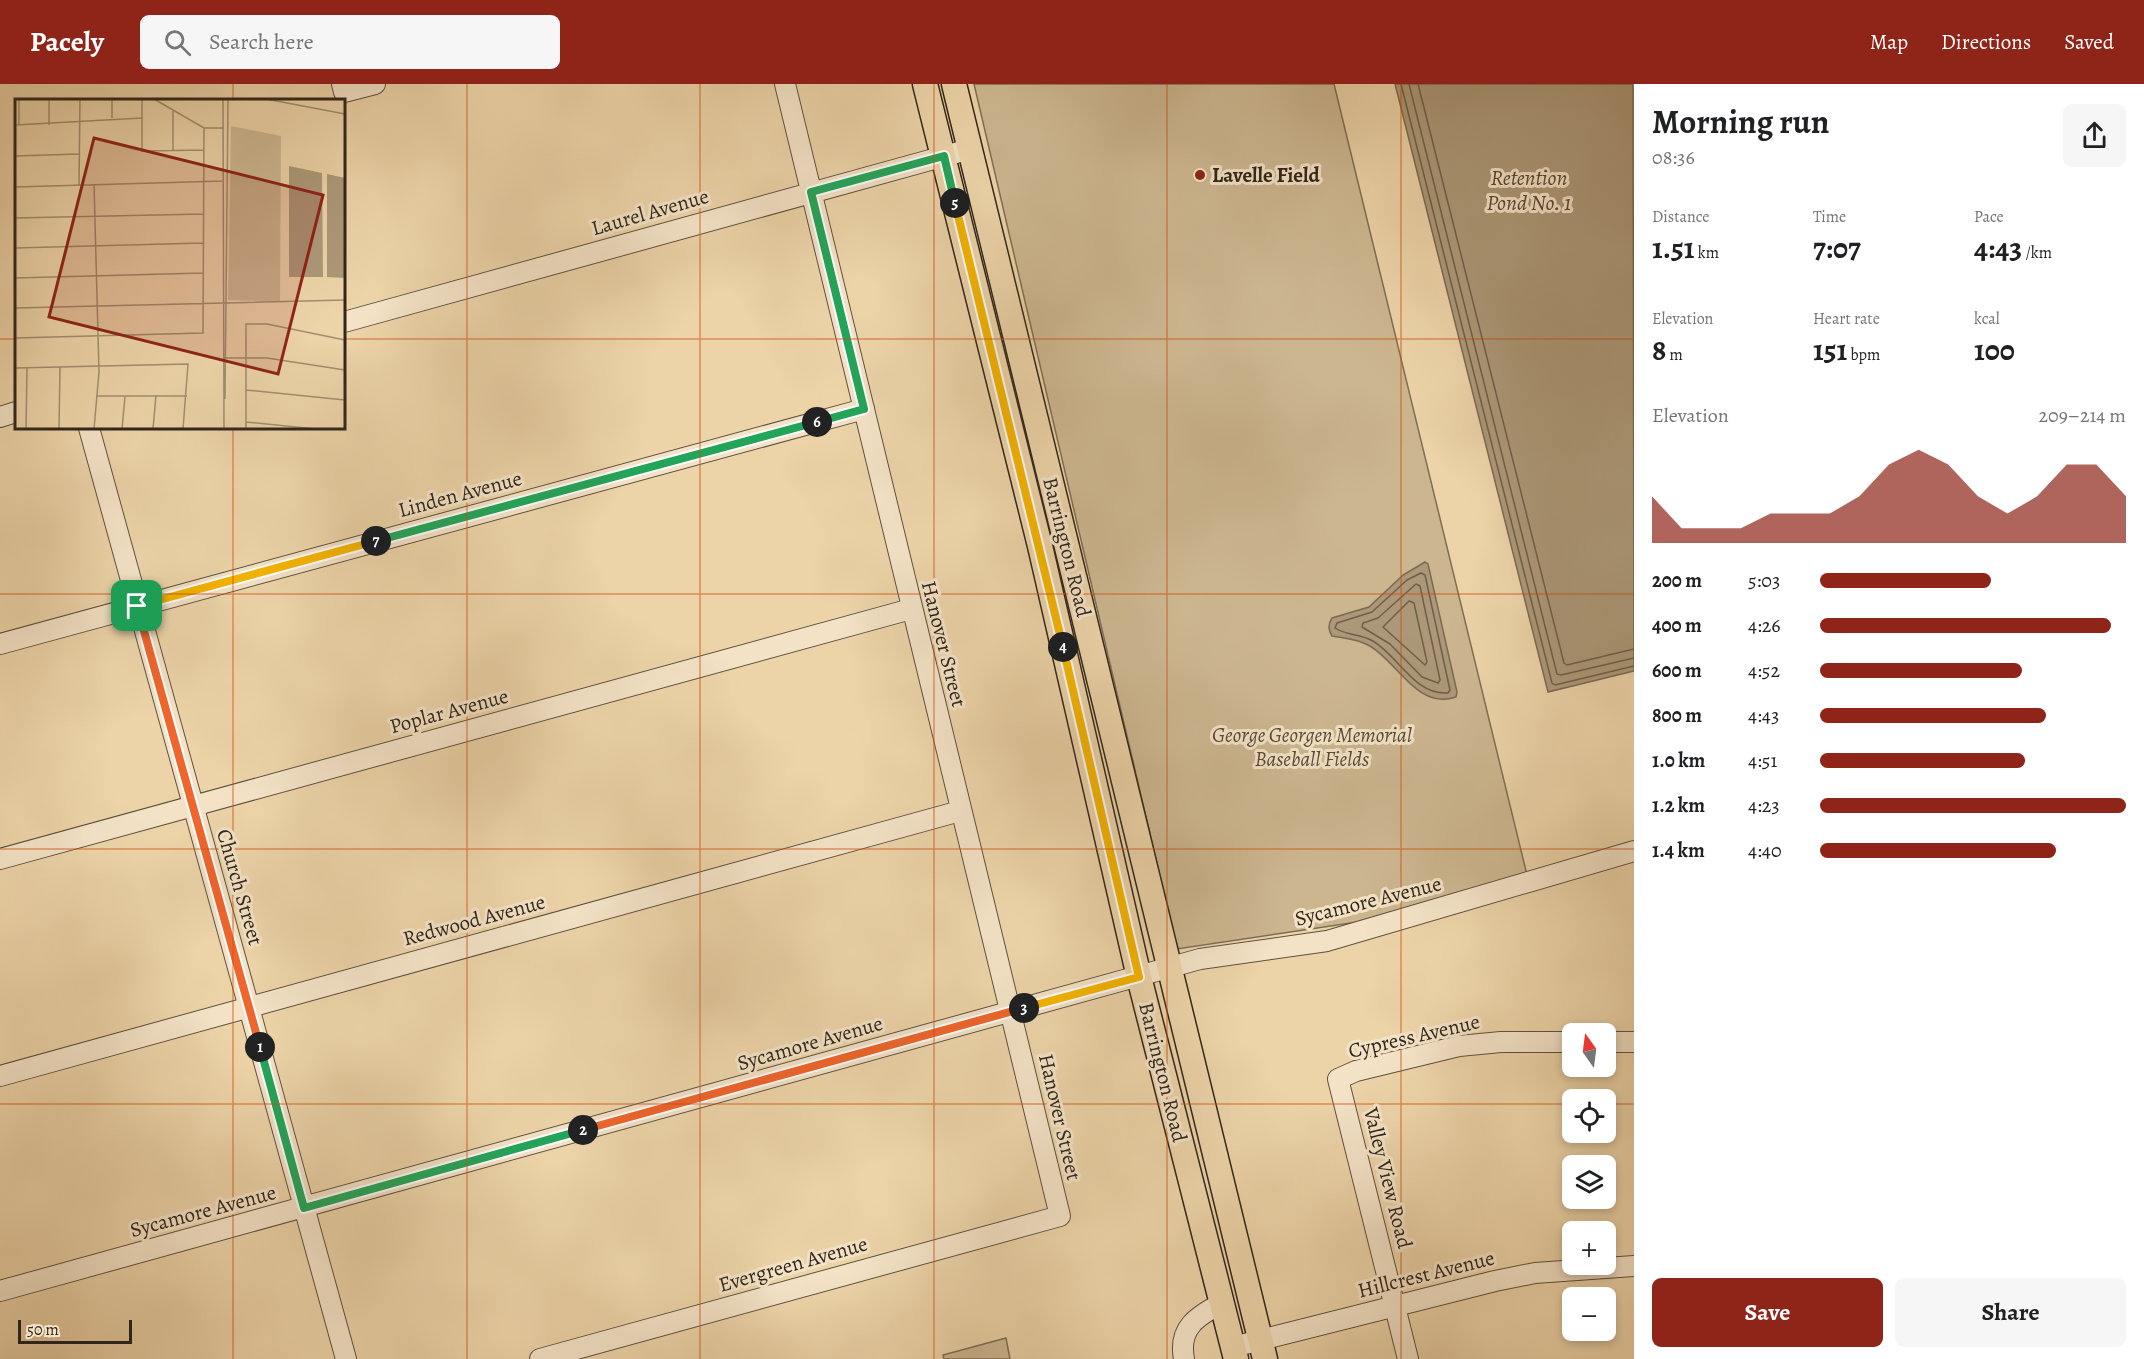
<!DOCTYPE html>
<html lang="en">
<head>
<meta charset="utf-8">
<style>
  body { margin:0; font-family:Alegreya,serif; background:#f6f6f6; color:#202124; height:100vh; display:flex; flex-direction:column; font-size:22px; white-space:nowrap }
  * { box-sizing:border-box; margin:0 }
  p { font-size:20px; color:#757577 }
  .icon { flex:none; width:33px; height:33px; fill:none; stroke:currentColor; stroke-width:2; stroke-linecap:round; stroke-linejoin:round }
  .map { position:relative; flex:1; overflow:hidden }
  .panel { display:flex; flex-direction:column; background:#fff; width:510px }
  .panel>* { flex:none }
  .needle { width:39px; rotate:346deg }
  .fabs { position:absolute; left:1562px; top:939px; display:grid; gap:12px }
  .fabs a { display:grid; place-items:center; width:54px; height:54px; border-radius:9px; background:#fff; box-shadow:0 3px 9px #0003; font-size:30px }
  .scale { position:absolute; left:18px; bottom:15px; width:114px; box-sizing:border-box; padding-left:6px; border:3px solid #30261b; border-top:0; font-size:16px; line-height:21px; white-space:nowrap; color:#30261b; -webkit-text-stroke:4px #f3e2c6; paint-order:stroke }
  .pin { position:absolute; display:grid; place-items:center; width:51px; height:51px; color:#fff; margin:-26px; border-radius:12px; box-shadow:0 3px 9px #0006 }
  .km { position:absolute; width:30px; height:30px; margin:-15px; border-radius:50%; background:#222; color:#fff; font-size:16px; line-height:30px; text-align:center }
  .round { display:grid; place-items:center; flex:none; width:63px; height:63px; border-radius:9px; background:#f6f6f6 }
  .head { display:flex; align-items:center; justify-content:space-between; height:102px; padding:0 18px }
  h1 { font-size:33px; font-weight:700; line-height:45px }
  .figures { display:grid; grid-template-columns:repeat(3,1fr); gap:9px; height:102px; padding:6px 18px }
  .figures div { display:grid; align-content:center }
  .figures b { font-size:30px; font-weight:700 }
  .figures small { font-size:16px; font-weight:400 }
  .figures p { font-size:16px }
  .chart { height:168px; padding:12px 18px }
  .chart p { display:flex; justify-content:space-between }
  .chart svg { width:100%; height:108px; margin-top:6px; fill:#8f2418; opacity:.7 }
  .primary-button { display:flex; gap:12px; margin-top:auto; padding:12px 18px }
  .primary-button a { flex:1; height:69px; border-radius:9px; background:#8f2418; color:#fff; font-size:24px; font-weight:700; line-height:69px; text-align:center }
  .primary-button a+a { background:#f6f6f6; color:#202124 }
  ul { padding:0 18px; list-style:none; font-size:20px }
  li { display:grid; grid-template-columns:96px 72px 1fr; align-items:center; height:45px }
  li i { height:15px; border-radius:8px; background:#8f2418 }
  header { display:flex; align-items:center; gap:36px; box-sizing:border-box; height:84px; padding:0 30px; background:#8f2418; color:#fff }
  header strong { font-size:28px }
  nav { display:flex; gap:33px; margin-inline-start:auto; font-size:21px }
  .search { width:420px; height:54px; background:#f6f6f6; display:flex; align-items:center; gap:15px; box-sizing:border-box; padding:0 21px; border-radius:9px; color:#757577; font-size:22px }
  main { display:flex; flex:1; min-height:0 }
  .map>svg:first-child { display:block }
</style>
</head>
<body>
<header>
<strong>Pacely</strong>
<div class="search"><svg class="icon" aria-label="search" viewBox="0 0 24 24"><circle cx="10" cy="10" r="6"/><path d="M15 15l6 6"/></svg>Search here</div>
<nav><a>Map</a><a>Directions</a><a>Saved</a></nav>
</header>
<main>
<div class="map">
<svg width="1634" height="1275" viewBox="0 0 1634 1275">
  <rect width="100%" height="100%" fill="#ecd3a8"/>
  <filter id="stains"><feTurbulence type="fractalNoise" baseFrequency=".00333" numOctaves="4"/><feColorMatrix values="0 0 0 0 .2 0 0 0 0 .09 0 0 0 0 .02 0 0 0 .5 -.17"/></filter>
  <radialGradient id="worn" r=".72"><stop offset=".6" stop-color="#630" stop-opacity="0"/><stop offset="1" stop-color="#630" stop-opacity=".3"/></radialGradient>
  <g fill="#ccb690" stroke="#7e6e56" stroke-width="1.5">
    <path d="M 974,0 L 1334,0 L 1527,791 L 1371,836 L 1177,865 Z"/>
    <path d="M 1006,1254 L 1010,1275 L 944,1275 L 943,1271 Z"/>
  </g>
  <g fill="#ac9878" stroke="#7a6a53" stroke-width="1.5">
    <path d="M 1395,0 L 1633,0 L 1634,587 L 1548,608 Z"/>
    <path d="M 1425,478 L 1428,480 L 1457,608 L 1456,613 C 1417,627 1397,576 1368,561 C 1357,555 1344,554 1332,552 C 1328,546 1328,540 1332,534 L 1369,523 L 1403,491 Z"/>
  </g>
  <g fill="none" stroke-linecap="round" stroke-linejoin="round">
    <g stroke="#6e5f4a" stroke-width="1.5">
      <path d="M 1401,0 L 1552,599 L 1555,601 L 1634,582"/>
      <path d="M 1409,0 L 1557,590 L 1561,591 L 1634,574"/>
      <path d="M 1418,0 L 1564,579 L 1567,581 L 1634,565"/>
      <path d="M 1421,489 L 1425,491 L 1450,606 L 1448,609 C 1413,611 1398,570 1371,556 C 1360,550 1345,551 1335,544 L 1337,539 L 1372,528 L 1407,496 Z"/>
      <path d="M 1416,500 L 1420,502 L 1440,596 L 1438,599 L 1422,593 L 1390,560 L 1362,543 L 1363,539 L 1378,534 Z"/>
      <path d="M 1409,517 L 1414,519 L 1427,578 L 1425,581 L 1383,543 Z"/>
    </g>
    <g stroke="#5f513e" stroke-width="22">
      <g id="minor">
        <path d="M 342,0 L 344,8 L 375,0"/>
        <path d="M 344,238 L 970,65"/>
        <path d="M 0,333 L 16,328"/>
        <path d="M 89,344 L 346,1275"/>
        <path d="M 0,560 L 864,325"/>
        <path d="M 0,775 L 911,525"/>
        <path d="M 1605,958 L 1634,958"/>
        <path d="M 0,992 L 960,727"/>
        <path d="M 0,1207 L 1200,875 L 1327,857 L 1634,767"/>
        <path d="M 1233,1263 L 1495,1197 L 1535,1189 L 1634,1182"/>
        <path d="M 540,1275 L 1060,1132 L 785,0"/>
        <path d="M 1184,1275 C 1178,1244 1197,1232 1222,1219"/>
        <path d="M 1408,1275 L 1338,995 L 1356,987 L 1459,962 L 1501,958 L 1572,958"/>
      </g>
    </g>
    <g stroke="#30261b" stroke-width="27">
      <g id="major">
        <path d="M 925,0 L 1040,462 L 1139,893 L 1236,1275"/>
        <path d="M 954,0 L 1265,1275"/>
      </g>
    </g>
    <use href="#minor" stroke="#f3e2c6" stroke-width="20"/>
    <use href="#major" stroke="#ecd3a8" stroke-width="24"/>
  </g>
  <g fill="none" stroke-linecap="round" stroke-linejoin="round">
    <g stroke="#fff" stroke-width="12">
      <path id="split-1" d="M 137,522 L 260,963"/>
    </g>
    <g stroke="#fff" stroke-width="12">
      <path id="split-2" d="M 260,963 L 304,1124 L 583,1046"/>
    </g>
    <g stroke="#fff" stroke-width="12">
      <path id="split-3" d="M 583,1046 L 1024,924"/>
    </g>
    <g stroke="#fff" stroke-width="12">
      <path id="split-4" d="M 1024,924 L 1139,893 L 1063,563"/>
    </g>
    <g stroke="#fff" stroke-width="12">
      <path id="split-5" d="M 955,119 L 1063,563"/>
    </g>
    <g stroke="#fff" stroke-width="12">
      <path id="split-6" d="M 817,338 L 864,325 L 811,108 L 944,72 L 955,119"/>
    </g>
    <g stroke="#fff" stroke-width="12">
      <path id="split-7" d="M 376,457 L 817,338"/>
    </g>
    <g stroke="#fff" stroke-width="12">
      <path id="split-8" d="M 137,522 L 376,457"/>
    </g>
    <use href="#split-1" stroke="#f0652b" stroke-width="8"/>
    <use href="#split-2" stroke="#22a559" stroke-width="8"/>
    <use href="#split-3" stroke="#f0652b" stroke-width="8"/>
    <use href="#split-4" stroke="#f5b400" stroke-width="8"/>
    <use href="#split-5" stroke="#f5b400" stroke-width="8"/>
    <use href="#split-6" stroke="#22a559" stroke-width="8"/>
    <use href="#split-7" stroke="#22a559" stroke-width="8"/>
    <use href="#split-8" stroke="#f5b400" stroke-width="8"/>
  </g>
  <path fill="none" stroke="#cc510e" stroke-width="1.5" stroke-opacity="0.55" d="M 233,0 L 233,16M 467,0 L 467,1275M 700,0 L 700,1275M 934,0 L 934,1275M 1167,0 L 1167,1275M 1401,0 L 1401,1275M 0,255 L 16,255M 344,255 L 1634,255M 233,344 L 233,1275M 0,510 L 1634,510M 0,765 L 1634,765M 0,1020 L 1572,1020M 1605,1020 L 1634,1020"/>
  <circle fill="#8f2418" stroke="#f3e2c6" stroke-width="2" cx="1200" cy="91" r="6"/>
  <g text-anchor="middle" stroke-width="6" stroke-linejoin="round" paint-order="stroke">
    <g font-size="21" font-weight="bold" fill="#30261b" stroke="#f3e2c6" text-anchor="start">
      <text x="1212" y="98">Lavelle Field</text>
    </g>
    <g font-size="21" fill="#30261b" stroke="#f3e2c6">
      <text transform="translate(650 128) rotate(-16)" y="7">Laurel Avenue</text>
      <text transform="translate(460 410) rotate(-15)" y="7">Linden Avenue</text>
      <text transform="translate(1067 463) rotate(76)" y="7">Barrington Road</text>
      <text transform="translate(944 560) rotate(76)" y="7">Hanover Street</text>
      <text transform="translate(449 627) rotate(-15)" y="7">Poplar Avenue</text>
      <text transform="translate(240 803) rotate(74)" y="7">Church Street</text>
      <text transform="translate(1368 817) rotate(-14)" y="7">Sycamore Avenue</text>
      <text transform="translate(474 836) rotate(-15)" y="7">Redwood Avenue</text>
      <text transform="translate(1414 952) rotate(-13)" y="7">Cypress Avenue</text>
      <text transform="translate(810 959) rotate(-16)" y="7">Sycamore Avenue</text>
      <text transform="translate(1163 988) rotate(76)" y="7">Barrington Road</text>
      <text transform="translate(1060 1033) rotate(77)" y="7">Hanover Street</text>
      <text transform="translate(1388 1094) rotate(76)" y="7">Valley View Road</text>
      <text transform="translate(203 1127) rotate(-15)" y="7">Sycamore Avenue</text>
      <text transform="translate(793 1180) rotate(-16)" y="7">Evergreen Avenue</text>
      <text transform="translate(1426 1190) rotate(-14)" y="7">Hillcrest Avenue</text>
    </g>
    <g font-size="21" font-style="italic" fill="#574a38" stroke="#f3e2c6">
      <text x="1312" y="658">George Georgen Memorial<tspan x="1312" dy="24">Baseball Fields</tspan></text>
    </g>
    <g font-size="22" font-style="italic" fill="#554837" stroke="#f3e2c6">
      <text x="1529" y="101">Retention<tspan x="1529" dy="25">Pond No. 1</tspan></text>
    </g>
  </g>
  <g transform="translate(15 15)">
    <rect width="330" height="330" fill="#ecd3a8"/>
    <path d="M 216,27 L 266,37 L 265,203 L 213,201 Z" fill="#ccb690"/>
    <path d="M 274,67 L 307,74 L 308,178 L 274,178 ZM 312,75 L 330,79 L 330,179 L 312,178 Z" fill="#ac9878"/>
    <path fill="none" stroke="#a18e70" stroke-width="1.5" d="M 34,0 L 34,26M 127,0 L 127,52 L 189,51M 139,0 L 189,29 L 209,29M 208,0 L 209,330M 251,0 L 330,15M 158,11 L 158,52M 97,19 L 97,0M 0,26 L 127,19M 4,26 L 4,0M 0,57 L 64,55M 64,86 L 65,0M 0,88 L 209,82M 0,119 L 188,115M 0,149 L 188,144M 0,179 L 188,174M 0,209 L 330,201M 0,239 L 188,234 L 189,29M 209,259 L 252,259 L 330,271M 0,269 L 173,265 L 168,330M 231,291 L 330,301M 81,297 L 172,297M 210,300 L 213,0M 231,323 L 301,330M 11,330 L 12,269M 44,330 L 45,268M 79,330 L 84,273 L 79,85M 107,330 L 110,298M 138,330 L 141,296M 231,330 L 231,225 L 252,225 L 330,241"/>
    <path fill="#8f2418" fill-opacity="0.15" stroke="#8f2418" stroke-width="3" d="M 79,39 L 308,96 L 263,275 L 34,218 Z"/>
    <rect width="330" height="330" fill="none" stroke="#30261b" stroke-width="3"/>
  </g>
  <rect width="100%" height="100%" filter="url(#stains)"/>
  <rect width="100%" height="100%" fill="url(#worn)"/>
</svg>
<div class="fabs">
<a><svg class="needle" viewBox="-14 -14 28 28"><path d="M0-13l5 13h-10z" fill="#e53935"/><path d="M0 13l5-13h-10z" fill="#757577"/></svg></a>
<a><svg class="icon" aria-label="locate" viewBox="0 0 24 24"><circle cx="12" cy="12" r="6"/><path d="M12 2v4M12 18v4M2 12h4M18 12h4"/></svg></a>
<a><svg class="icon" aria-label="layers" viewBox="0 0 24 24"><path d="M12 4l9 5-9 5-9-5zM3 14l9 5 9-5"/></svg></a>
<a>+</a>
<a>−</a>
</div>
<div class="scale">50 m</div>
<div class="pin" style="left:137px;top:522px;background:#1e9e55"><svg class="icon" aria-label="arrive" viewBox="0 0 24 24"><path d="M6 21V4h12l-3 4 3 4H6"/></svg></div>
<b class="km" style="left:260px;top:963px">1</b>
<b class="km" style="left:583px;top:1046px">2</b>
<b class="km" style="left:1024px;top:924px">3</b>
<b class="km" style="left:1063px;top:563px">4</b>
<b class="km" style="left:955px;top:119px">5</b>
<b class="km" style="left:817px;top:338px">6</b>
<b class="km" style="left:376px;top:457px">7</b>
</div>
<section class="panel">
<div class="head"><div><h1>Morning run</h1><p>08:36</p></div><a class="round"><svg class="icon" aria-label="share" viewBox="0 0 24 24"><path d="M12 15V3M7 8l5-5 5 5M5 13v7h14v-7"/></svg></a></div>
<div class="figures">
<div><p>Distance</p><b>1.51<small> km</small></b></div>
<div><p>Time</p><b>7:07</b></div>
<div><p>Pace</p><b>4:43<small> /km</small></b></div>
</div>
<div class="figures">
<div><p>Elevation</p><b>8<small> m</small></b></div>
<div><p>Heart rate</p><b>151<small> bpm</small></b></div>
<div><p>kcal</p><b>100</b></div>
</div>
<div class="chart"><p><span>Elevation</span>209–214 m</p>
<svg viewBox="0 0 160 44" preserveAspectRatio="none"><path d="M0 44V25L10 38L20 38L30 38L40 32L50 32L60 32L70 25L80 12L90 6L100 12L110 25L120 32L130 25L140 12L150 12L160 25V44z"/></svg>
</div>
<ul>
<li><b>200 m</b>5:03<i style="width:56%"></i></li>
<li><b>400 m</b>4:26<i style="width:95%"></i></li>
<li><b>600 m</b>4:52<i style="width:66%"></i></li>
<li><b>800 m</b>4:43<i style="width:74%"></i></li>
<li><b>1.0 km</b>4:51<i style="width:67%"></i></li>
<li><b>1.2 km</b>4:23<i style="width:100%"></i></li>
<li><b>1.4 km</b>4:40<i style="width:77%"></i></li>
</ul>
<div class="primary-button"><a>Save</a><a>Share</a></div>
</section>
</main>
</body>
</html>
